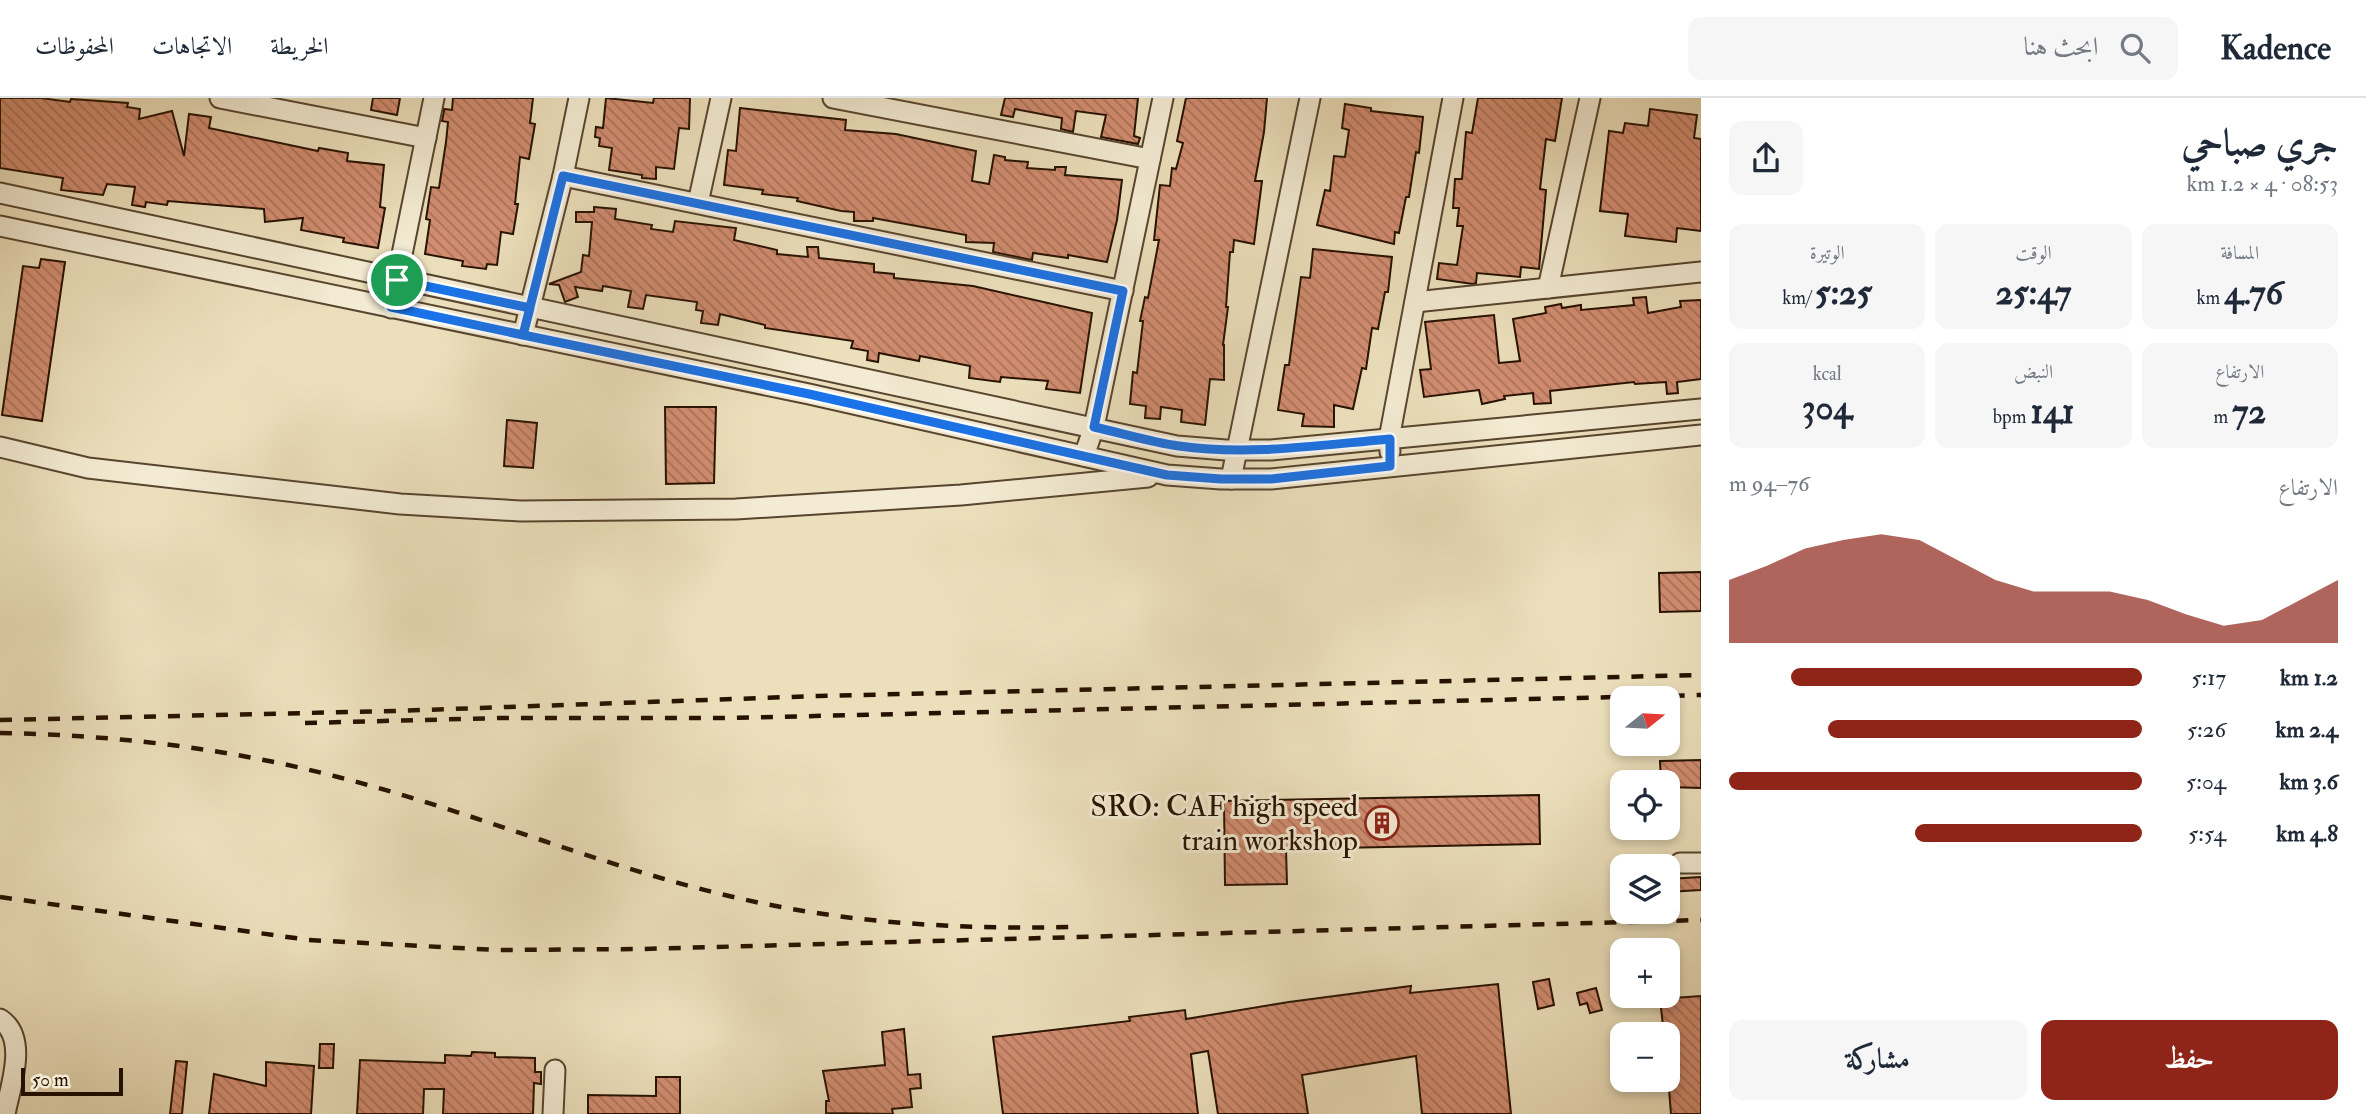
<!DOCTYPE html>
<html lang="ar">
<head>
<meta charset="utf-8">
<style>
  body { margin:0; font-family:"IM FELL Double Pica",Amiri,serif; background:#f6f6f7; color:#1f2937; direction:rtl; height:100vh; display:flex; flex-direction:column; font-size:26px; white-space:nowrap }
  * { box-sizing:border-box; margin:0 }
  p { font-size:23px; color:#747a83 }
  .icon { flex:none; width:38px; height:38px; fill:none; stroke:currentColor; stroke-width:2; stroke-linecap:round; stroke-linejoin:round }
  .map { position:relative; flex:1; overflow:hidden; direction:ltr }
  .details { display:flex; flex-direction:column; background:#fff; width:665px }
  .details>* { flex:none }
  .needle { width:46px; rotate:72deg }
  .tools { position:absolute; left:1610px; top:588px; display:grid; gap:14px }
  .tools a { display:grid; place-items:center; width:70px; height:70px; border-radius:14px; background:#fff; box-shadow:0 4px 10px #0003; font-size:35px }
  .scale { position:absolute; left:21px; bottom:18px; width:102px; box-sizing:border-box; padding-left:7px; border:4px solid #271100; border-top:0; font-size:19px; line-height:24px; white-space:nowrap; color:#271100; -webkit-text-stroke:5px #f3ebd3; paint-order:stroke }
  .pin { position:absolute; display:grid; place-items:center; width:60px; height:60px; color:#fff; margin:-30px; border:4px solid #fff; border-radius:50%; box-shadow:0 2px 7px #0007 }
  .round { display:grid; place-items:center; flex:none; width:74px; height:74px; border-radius:14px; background:#f6f6f7 }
  .summary { display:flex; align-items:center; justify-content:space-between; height:119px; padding:0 28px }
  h1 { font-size:38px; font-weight:800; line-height:52px }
  .metrics { display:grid; grid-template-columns:repeat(3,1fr); gap:10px; height:119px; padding:7px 28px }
  .metrics div { display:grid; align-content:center; border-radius:14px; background:#f6f6f7; text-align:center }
  .metrics b { font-size:35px; font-weight:800 }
  .metrics small { font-size:19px; font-weight:400 }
  .metrics p { font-size:19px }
  .chart { height:196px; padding:14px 28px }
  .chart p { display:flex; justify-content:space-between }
  .chart svg { width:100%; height:126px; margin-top:7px; fill:#8f2418; opacity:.7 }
  .button { display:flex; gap:14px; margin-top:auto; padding:14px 28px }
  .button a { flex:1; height:80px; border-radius:14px; background:#8f2418; color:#fff; font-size:28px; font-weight:800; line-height:80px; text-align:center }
  .button a+a { background:#f6f6f7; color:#1f2937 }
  ul { padding:0 28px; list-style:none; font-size:23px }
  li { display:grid; grid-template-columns:112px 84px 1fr; align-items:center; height:52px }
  li i { height:18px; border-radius:9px; background:#8f2418 }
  header { display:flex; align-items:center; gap:42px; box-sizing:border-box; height:98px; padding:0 35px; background:#fff; border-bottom:2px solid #e0e1e3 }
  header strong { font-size:33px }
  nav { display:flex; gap:38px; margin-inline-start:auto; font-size:24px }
  .search { width:490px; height:63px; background:#f6f6f7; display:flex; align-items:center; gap:18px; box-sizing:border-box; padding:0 24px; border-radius:14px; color:#747a83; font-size:26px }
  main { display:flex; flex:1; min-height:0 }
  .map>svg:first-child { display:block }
</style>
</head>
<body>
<header>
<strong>Kadence</strong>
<div class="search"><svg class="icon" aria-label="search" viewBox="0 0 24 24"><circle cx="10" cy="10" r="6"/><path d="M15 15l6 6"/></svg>ابحث هنا</div>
<nav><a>الخريطة</a><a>الاتجاهات</a><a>المحفوظات</a></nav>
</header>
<main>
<section class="details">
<div class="summary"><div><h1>جري صباحي</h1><p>08:53 · 4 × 1.2 km</p></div><a class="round"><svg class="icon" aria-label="share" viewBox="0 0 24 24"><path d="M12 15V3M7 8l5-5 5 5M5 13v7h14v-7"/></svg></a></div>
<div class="metrics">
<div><p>المسافة</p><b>4.76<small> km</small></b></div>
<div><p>الوقت</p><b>25:47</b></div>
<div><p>الوتيرة</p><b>5:25<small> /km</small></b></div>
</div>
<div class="metrics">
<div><p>الارتفاع</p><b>72<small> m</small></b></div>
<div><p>النبض</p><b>141<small> bpm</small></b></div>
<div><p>kcal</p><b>304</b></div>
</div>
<div class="chart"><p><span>الارتفاع</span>76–94 m</p>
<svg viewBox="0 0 160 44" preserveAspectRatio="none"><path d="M0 44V22L10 17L20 11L30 8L40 6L50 8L60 15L70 22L80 26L90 26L100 26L110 29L120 34L130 38L140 36L150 29L160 22V44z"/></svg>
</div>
<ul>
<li><b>1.2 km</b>5:17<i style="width:85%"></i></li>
<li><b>2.4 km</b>5:26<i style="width:76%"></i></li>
<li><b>3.6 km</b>5:04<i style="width:100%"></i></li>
<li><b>4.8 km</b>5:54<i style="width:55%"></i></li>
</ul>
<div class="button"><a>حفظ</a><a>مشاركة</a></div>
</section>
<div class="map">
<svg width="1701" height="1016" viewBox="0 0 1701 1016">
  <defs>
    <pattern id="building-back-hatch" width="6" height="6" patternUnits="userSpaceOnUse" patternTransform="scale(1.75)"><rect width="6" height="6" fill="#d28d71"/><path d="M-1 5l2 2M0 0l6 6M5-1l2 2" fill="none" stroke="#aa725a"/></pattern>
  </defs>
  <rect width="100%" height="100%" fill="#ece0bc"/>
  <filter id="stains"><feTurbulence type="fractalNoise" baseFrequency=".00286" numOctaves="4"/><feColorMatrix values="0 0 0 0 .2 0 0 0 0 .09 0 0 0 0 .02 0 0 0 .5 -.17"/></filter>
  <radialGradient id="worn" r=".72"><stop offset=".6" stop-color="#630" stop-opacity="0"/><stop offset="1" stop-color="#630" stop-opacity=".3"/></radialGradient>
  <g fill="url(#building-back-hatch)" stroke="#271100" stroke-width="2">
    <path d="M 0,0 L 41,0 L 70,4 L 71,1 L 128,5 L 127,9 L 140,11 L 139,21 L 172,13 L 184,58 L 189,16 L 211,19 L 209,30 L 318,53 L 319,50 L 348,55 L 347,63 L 384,67 L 380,109 L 385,110 L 378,150 L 343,144 L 344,140 L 301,132 L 303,120 L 265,124 L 264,111 L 168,103 L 167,107 L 146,104 L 145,109 L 132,107 L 135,89 L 107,86 L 103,97 L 61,92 L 63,80 L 0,70 Z"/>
    <path d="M 373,0 L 400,0 L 397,17 L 371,12 Z"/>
    <path d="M 453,0 L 533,0 L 530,25 L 535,26 L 529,61 L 520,59 L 515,106 L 518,106 L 513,136 L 501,134 L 497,167 L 487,166 L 486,171 L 462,168 L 463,163 L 425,156 L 430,122 L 426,121 L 431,89 L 439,90 L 446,44 L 448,24 L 442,23 L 444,13 L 444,11 L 452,12 Z"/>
    <path d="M 606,0 L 653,5 L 654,0 L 690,0 L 689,31 L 679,30 L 674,71 L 656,69 L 656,81 L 642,80 L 642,77 L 609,72 L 612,50 L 599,48 L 600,40 L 595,39 L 596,29 L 603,30 Z"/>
    <path d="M 1005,0 L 1138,0 L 1134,38 L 1140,40 L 1138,46 L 1101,39 L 1106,17 L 1076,13 L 1073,34 L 1061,31 L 1062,20 L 1015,11 L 1013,19 L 1001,17 Z"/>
    <path d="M 1186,0 L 1267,0 L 1264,34 L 1255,83 L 1262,83 L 1254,146 L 1234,142 L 1233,154 L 1230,154 L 1226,209 L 1228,209 L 1223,247 L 1224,247 L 1224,282 L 1210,281 L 1205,327 L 1181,324 L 1182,312 L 1161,309 L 1160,321 L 1145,320 L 1146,308 L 1130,306 L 1133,274 L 1137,275 L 1143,223 L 1140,223 L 1145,199 L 1148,200 L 1159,142 L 1154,142 L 1160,87 L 1170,88 L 1172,70 L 1176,71 L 1183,45 L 1177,43 Z"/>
    <path d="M 1478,0 L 1562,0 L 1555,43 L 1546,41 L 1540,91 L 1546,92 L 1539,171 L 1521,169 L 1520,179 L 1477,175 L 1476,185 L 1473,186 L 1437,181 L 1439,165 L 1457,167 L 1463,128 L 1457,128 L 1459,110 L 1453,110 L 1455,81 L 1462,81 L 1466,34 L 1472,35 Z"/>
    <path d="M 1345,6 L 1371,10 L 1371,13 L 1423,19 L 1419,55 L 1416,54 L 1409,99 L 1406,99 L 1399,135 L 1395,134 L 1394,146 L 1317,127 L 1325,92 L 1330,93 L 1334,58 L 1345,59 L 1349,32 L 1342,30 Z"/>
    <path d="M 740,10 L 846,22 L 845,32 L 896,36 L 976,53 L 972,83 L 989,86 L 994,57 L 1005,59 L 1005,62 L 1028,64 L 1027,70 L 1055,72 L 1055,69 L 1066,69 L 1065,77 L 1122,82 L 1117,122 L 1107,164 L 1068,157 L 1068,160 L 1033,155 L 1032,162 L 993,154 L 994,145 L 966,144 L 966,137 L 873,120 L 873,123 L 854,123 L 854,114 L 841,113 L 797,103 L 798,100 L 762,96 L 763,92 L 724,87 L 728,52 L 736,53 Z"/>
    <path d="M 1650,11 L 1697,17 L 1694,40 L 1701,41 L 1701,133 L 1677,130 L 1676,144 L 1625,138 L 1628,116 L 1600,113 L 1609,33 L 1623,35 L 1625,25 L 1648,28 Z"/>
    <path d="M 594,109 L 616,111 L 615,121 L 652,127 L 651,131 L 673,134 L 675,123 L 736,130 L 734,142 L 777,152 L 777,156 L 808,159 L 807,149 L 818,149 L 819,160 L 874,166 L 874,174 L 894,176 L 894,180 L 973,188 L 1092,215 L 1080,295 L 1046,291 L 1048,283 L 1001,279 L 1000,284 L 969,280 L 970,268 L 920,258 L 919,263 L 879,255 L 878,264 L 867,262 L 868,253 L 851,250 L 853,243 L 765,230 L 765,227 L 720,216 L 718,227 L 701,225 L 703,213 L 696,212 L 697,204 L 646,197 L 643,211 L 628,209 L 631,193 L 603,188 L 602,193 L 575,189 L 578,199 L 565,204 L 559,187 L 549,186 L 581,174 L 583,157 L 589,158 L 592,124 L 576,124 L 576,114 L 594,114 Z"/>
    <path d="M 1313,151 L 1392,159 L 1388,194 L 1385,194 L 1378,231 L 1372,230 L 1366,271 L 1362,270 L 1353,311 L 1334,307 L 1334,329 L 1302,328 L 1304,316 L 1278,312 L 1285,267 L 1289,267 L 1301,179 L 1310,180 Z"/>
    <path d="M 41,161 L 65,164 L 42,323 L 2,317 L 23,168 L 39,170 Z"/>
    <path d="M 1646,199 L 1648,215 L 1681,209 L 1680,203 L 1701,202 L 1701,281 L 1677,284 L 1678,295 L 1667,296 L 1666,284 L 1635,286 L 1634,284 L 1550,293 L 1551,305 L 1534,306 L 1533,295 L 1504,298 L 1505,301 L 1482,306 L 1479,292 L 1424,299 L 1420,272 L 1431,271 L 1425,224 L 1494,217 L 1499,265 L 1520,263 L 1513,221 L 1546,215 L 1545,209 L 1561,206 L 1562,210 L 1581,207 L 1581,212 L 1634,207 L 1633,200 Z"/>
    <path d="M 665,309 L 716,309 L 714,385 L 666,386 Z"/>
    <path d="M 507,322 L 537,325 L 533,370 L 504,368 Z"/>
    <path d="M 1701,474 L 1701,513 L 1660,514 L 1659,475 Z"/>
    <path d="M 1701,662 L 1701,690 L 1668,689 L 1668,684 L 1661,684 L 1660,663 Z"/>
    <path d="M 1539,697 L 1540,746 L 1286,751 L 1287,786 L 1225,787 L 1224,703 Z"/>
    <path d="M 1701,779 L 1701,792 L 1668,794 L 1668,781 Z"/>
    <path d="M 1549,881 L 1554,907 L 1538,911 L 1533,884 Z"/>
    <path d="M 1498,886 L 1511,1016 L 1422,1016 L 1416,958 L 1302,977 L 1308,1016 L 1218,1016 L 1208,953 L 1191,956 L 1198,1016 L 1003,1016 L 993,939 L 1130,923 L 1129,919 L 1185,912 L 1186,921 L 1289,904 L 1411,888 L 1410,895 Z"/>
    <path d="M 1596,890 L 1602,912 L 1590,915 L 1587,905 L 1580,907 L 1577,895 Z"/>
    <path d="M 1701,898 L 1701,1016 L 1671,1016 L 1668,979 L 1668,936 L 1664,936 L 1660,901 Z"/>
    <path d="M 904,931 L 908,977 L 920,976 L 921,990 L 910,991 L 912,1009 L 892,1011 L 893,1016 L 826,1015 L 826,1003 L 829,1003 L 823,973 L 885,967 L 882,934 Z"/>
    <path d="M 320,946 L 334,946 L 333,970 L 319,970 Z"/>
    <path d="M 472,954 L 495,955 L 495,959 L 535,960 L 535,974 L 541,974 L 541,986 L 534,985 L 533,1016 L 443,1016 L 444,991 L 424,991 L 423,1016 L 357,1016 L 360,962 L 445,965 L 445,957 L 471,958 Z"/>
    <path d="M 176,963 L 187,964 L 182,1016 L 170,1016 Z"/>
    <path d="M 266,964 L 314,968 L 311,1016 L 209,1016 L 214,976 L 266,988 Z"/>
    <path d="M 656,979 L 680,979 L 680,1016 L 588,1016 L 588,997 L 656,998 Z"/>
  </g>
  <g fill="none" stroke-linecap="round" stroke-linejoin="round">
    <g stroke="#58452f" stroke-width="23">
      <g id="minor">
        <path d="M 220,0 L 426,40"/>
        <path d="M 833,0 L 1150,61"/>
        <path d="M 563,78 L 1123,193"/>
        <path d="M 0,95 L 1177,348 L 1226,352 L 1271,352 L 1701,311"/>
        <path d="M 698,105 L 721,0"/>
        <path d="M 0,128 L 809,296 L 1167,377 L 1221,381 L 1271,381 L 1701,337"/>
        <path d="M 1548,190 L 1590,0"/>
        <path d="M 1415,204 L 1701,174"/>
        <path d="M 391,210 L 434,0"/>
        <path d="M 523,237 L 563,78 L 579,0"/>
        <path d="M 0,349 L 88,370 L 400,406 L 521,413 L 736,411 L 961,397 L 1148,379"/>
        <path d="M 1390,354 L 1389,341 L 1453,0"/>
        <path d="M 1084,358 L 1094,329 L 1163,0"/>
        <path d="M 1231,381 L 1310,0"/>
        <path d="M 1680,765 L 1701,765"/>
        <path d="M 0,921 C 29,940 10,989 5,1016"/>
        <path d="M 553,1016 L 555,972"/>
      </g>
    </g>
    <use href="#minor" stroke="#f3ebd3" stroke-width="19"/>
    <g stroke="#271100" stroke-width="4.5" stroke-dasharray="12 12" stroke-linecap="butt">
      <path d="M 0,622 L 394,613 L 818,598 L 1701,577"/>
      <path d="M 305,625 L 501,620 L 731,620 L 1701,597"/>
      <path d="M 0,635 C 114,637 227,650 338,679 C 487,717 629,781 781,809 C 877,827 974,831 1071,829"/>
      <path d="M 0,799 L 309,842 L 497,852 L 642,851 L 1701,822"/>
    </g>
  </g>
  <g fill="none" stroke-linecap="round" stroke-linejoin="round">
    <g stroke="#fff" stroke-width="14">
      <path id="route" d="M 397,182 L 530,210 L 523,237 L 809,296 L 1167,377 L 1221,381 L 1271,381 L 1390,368 L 1390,341 C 1319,347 1249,358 1179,348 C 1150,344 1122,335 1094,329 L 1123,193 L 563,78 L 523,237 L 391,209 L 397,182"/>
    </g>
    <use href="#route" stroke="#1a73e8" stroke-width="9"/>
  </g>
  <defs>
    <g id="building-ring" transform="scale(1.75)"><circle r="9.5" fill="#f3ebd3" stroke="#8f2418" stroke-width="1.5"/><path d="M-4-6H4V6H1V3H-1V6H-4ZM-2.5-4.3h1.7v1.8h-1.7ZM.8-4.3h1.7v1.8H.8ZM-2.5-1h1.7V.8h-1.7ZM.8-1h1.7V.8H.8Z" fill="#8f2418"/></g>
  </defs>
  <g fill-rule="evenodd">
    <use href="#building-ring" x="1382" y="725"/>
  </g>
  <g text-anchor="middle" stroke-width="6" stroke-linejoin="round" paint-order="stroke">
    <g font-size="30" fill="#271100" stroke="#f3ebd3" text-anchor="end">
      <text x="1358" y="718">SRO: CAF high speed<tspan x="1358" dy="34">train workshop</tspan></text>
    </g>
  </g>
  <rect width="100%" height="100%" filter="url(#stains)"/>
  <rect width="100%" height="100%" fill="url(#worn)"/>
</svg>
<div class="tools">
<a><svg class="needle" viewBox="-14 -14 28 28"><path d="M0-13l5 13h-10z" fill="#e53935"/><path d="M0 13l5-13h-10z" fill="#747a83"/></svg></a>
<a><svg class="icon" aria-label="locate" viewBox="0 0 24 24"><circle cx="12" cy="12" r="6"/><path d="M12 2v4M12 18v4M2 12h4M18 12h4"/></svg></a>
<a><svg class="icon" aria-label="layers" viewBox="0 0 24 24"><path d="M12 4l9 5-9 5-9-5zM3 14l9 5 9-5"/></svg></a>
<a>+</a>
<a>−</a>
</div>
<div class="scale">50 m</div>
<div class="pin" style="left:397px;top:182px;background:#1e9e55"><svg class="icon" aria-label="arrive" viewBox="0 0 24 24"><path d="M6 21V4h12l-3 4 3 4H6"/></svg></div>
</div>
</main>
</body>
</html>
